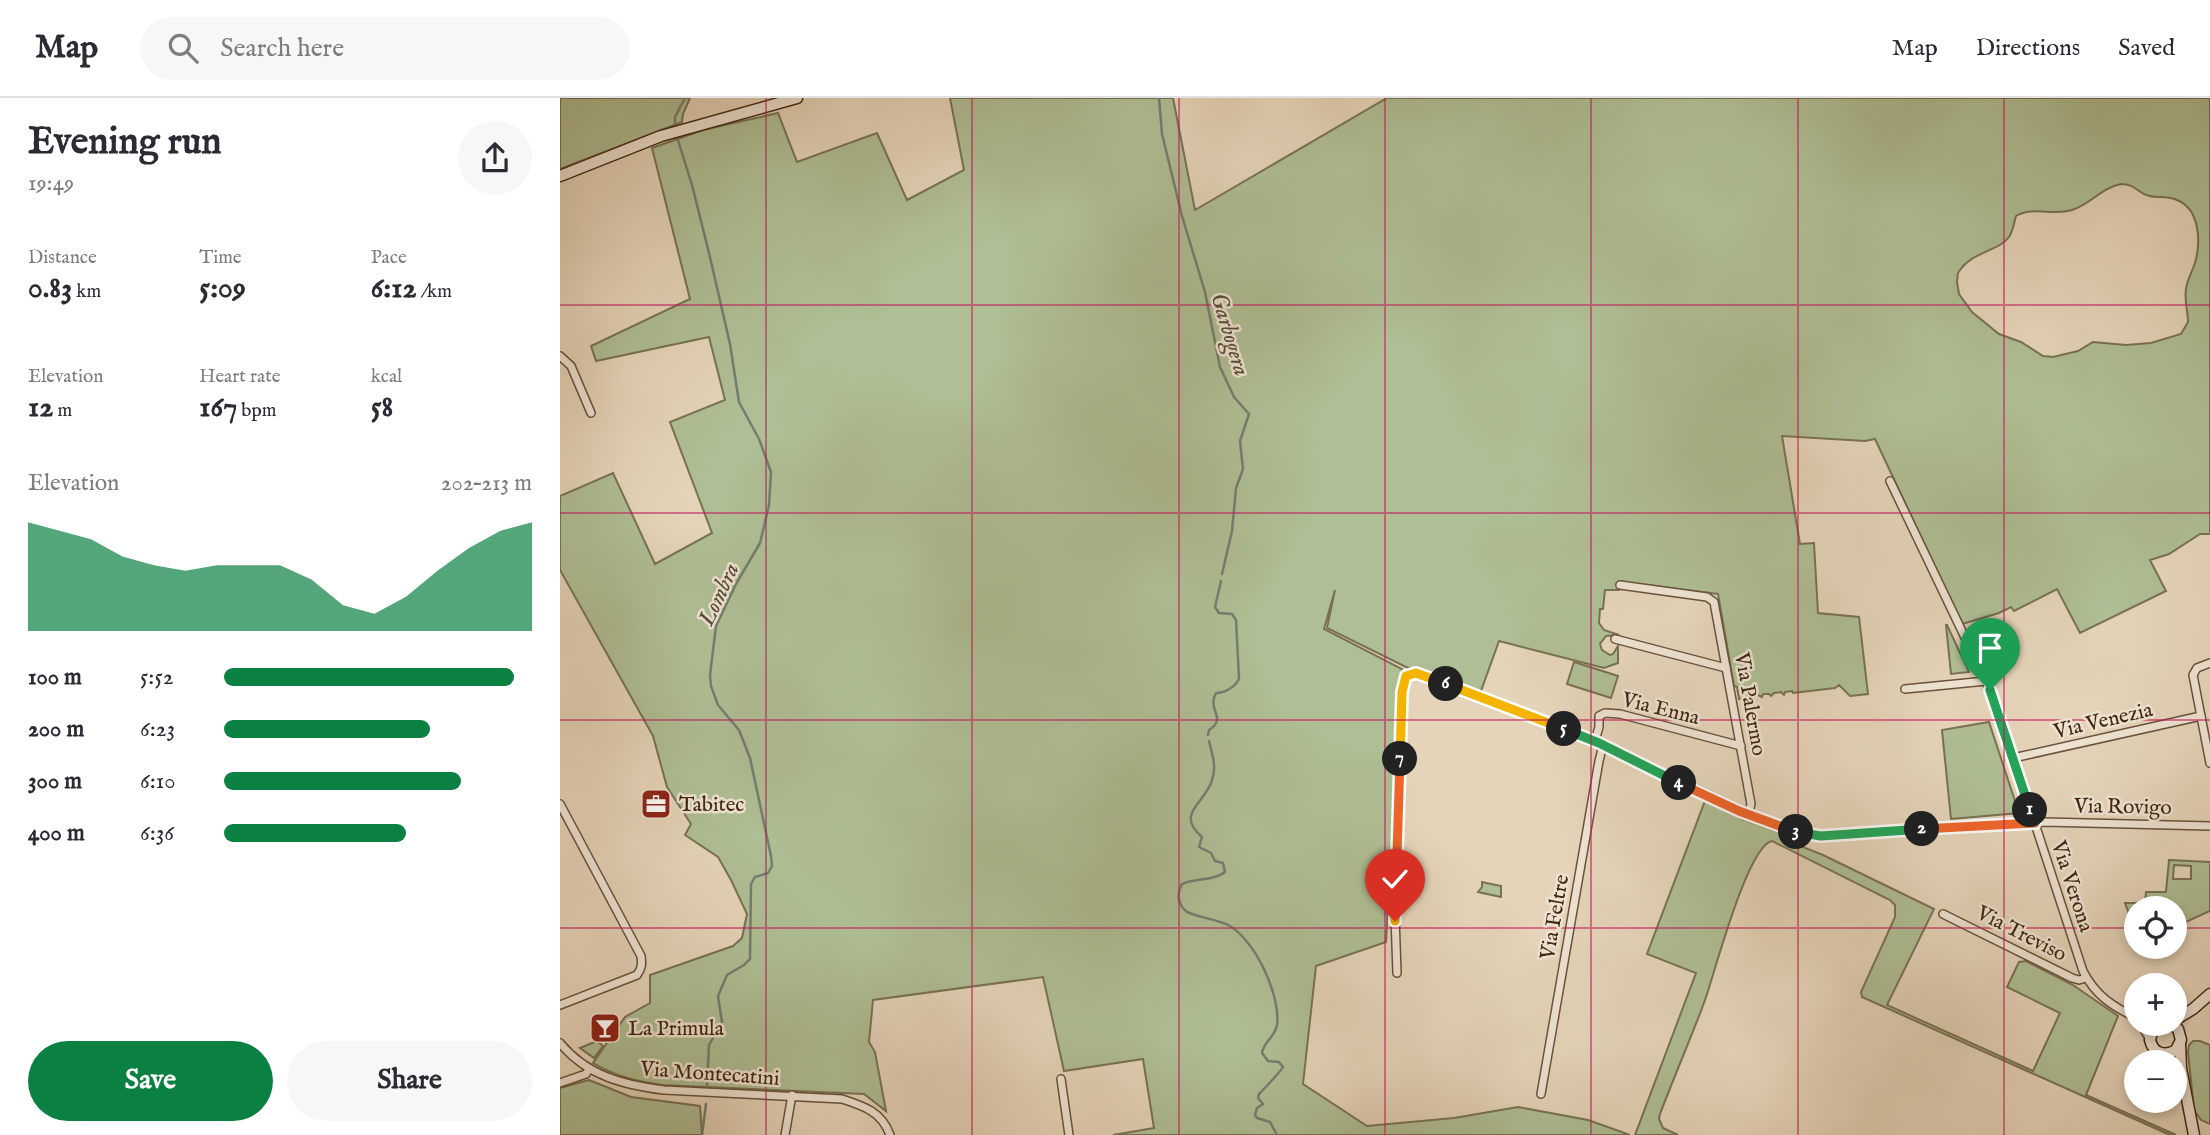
<!DOCTYPE html>
<html lang="en">
<head>
<meta charset="utf-8">
<style>
  body { margin:0; font-family:"IM FELL English",serif; background:#f7f7f7; color:#2b2b33; height:100vh; display:flex; flex-direction:column; font-size:26px; white-space:nowrap }
  * { box-sizing:border-box; margin:0 }
  p { font-size:23px; color:#7c7c81 }
  .icon { flex:none; width:38px; height:38px; fill:none; stroke:currentColor; stroke-width:2; stroke-linecap:round; stroke-linejoin:round }
  .map { position:relative; flex:1; overflow:hidden }
  .sheet { display:flex; flex-direction:column; background:#fff; width:560px }
  .sheet>* { flex:none }
  .fabs { position:absolute; left:1564px; top:798px; display:grid; gap:14px }
  .fabs a { display:grid; place-items:center; width:63px; height:63px; border-radius:50%; background:#fff; box-shadow:0 4px 10px #0003; font-size:35px }
  .pin { position:absolute; display:grid; place-items:center; width:60px; height:60px; color:#fff; margin:-72px -30px; border-radius:50% 50% 50% 0; rotate:-45deg; box-shadow:0 0 7px #0007 }
  .pin .icon { rotate:45deg }
  .km { position:absolute; width:35px; height:35px; margin:-18px; border-radius:50%; background:#222; color:#fff; font-size:19px; line-height:35px; text-align:center }
  .round { display:grid; place-items:center; flex:none; width:74px; height:74px; border-radius:37px; background:#f7f7f7 }
  .head { display:flex; align-items:center; justify-content:space-between; height:119px; padding:0 28px }
  h1 { font-size:38px; font-weight:700; line-height:52px }
  .metrics { display:grid; grid-template-columns:repeat(3,1fr); gap:10px; height:119px; padding:7px 28px }
  .metrics div { display:grid; align-content:center }
  .metrics b { font-size:30px; font-weight:700 }
  .metrics small { font-size:19px; font-weight:400 }
  .metrics p { font-size:19px }
  .chart { height:196px; padding:14px 28px }
  .chart p { display:flex; justify-content:space-between }
  .chart svg { width:100%; height:126px; margin-top:7px; fill:#0b8043; opacity:.7 }
  .primary-button { display:flex; gap:14px; margin-top:auto; padding:14px 28px }
  .primary-button a { flex:1; height:80px; border-radius:42px; background:#0b8043; color:#fff; font-size:28px; font-weight:700; line-height:80px; text-align:center }
  .primary-button a+a { background:#f7f7f7; color:#2b2b33 }
  ul { padding:0 28px; list-style:none; font-size:23px }
  li { display:grid; grid-template-columns:112px 84px 1fr; align-items:center; height:52px }
  li i { height:18px; border-radius:9px; background:#0b8043 }
  header { display:flex; align-items:center; gap:42px; box-sizing:border-box; height:98px; padding:0 35px; background:#fff; border-bottom:2px solid #e1e1e2 }
  header strong { font-size:33px }
  nav { display:flex; gap:38px; margin-inline-start:auto; font-size:24px }
  .search { width:490px; height:63px; background:#f7f7f7; display:flex; align-items:center; gap:18px; box-sizing:border-box; padding:0 24px; border-radius:38px; color:#7c7c81; font-size:26px }
  main { display:flex; flex:1; min-height:0 }
  .map>svg:first-child { display:block }
</style>
</head>
<body>
<header>
<strong>Map</strong>
<div class="search"><svg class="icon" aria-label="search" viewBox="0 0 24 24"><circle cx="10" cy="10" r="6"/><path d="M15 15l6 6"/></svg>Search here</div>
<nav><a>Map</a><a>Directions</a><a>Saved</a></nav>
</header>
<main>
<section class="sheet">
<div class="head"><div><h1>Evening run</h1><p>19:49</p></div><a class="round"><svg class="icon" aria-label="share" viewBox="0 0 24 24"><path d="M12 15V3M7 8l5-5 5 5M5 13v7h14v-7"/></svg></a></div>
<div class="metrics">
<div><p>Distance</p><b>0.83<small> km</small></b></div>
<div><p>Time</p><b>5:09</b></div>
<div><p>Pace</p><b>6:12<small> /km</small></b></div>
</div>
<div class="metrics">
<div><p>Elevation</p><b>12<small> m</small></b></div>
<div><p>Heart rate</p><b>167<small> bpm</small></b></div>
<div><p>kcal</p><b>58</b></div>
</div>
<div class="chart"><p><span>Elevation</span>202–213 m</p>
<svg viewBox="0 0 160 44" preserveAspectRatio="none"><path d="M0 44V6L10 9L20 12L30 18L40 21L50 23L60 21L70 21L80 21L90 26L100 35L110 38L120 32L130 23L140 15L150 9L160 6V44z"/></svg>
</div>
<ul>
<li><b>100 m</b>5:52<i style="width:94%"></i></li>
<li><b>200 m</b>6:23<i style="width:67%"></i></li>
<li><b>300 m</b>6:10<i style="width:77%"></i></li>
<li><b>400 m</b>6:36<i style="width:59%"></i></li>
</ul>
<div class="primary-button"><a>Save</a><a>Share</a></div>
</section>
<div class="map">
<svg width="1650" height="1037" viewBox="0 0 1650 1037">
  <rect width="100%" height="100%" fill="#e5d4b9"/>
  <filter id="stains"><feTurbulence type="fractalNoise" baseFrequency=".00286" numOctaves="4"/><feColorMatrix values="0 0 0 0 .2 0 0 0 0 .09 0 0 0 0 .02 0 0 0 .5 -.17"/></filter>
  <radialGradient id="worn" r=".72"><stop offset=".6" stop-color="#630" stop-opacity="0"/><stop offset="1" stop-color="#630" stop-opacity=".3"/></radialGradient>
  <g fill="#afbe94" stroke="#787253" stroke-width="2" fill-rule="evenodd">
    <path d="M 0,0 L 130,0 L 123,16 L 122,24 L 0,71 Z"/>
    <path d="M 390,0 L 613,0 L 635,112 L 827,0 L 1650,0 L 1650,436 L 1640,436 L 1609,456 L 1590,462 L 1606,493 L 1520,535 L 1497,491 L 1454,513 L 1451,509 L 1439,515 L 1402,526 L 1315,341 L 1305,343 L 1222,338 L 1240,446 L 1254,445 L 1258,515 L 1299,519 L 1308,596 L 1290,598 L 1279,587 L 1275,590 L 1233,595 L 1232,593 L 1225,594 L 1224,597 L 1221,594 L 1214,595 L 1211,598 L 1209,596 L 1203,596 L 1202,599 L 1198,597 L 1192,598 L 1191,601 L 1179,601 L 1177,589 L 1174,588 L 1158,496 L 1062,484 L 1057,487 L 1059,492 L 1045,492 L 1043,511 L 1040,511 L 1039,525 L 1044,532 L 1059,537 L 1046,538 L 1040,546 L 1042,552 L 1050,557 L 1053,556 L 1058,548 L 1058,565 L 1044,570 L 939,543 L 921,593 L 846,569 L 767,530 L 775,492 L 764,531 L 842,571 L 826,844 L 756,868 L 743,986 L 807,1028 L 894,1020 L 958,1009 L 1028,1022 L 1070,1037 L 553,1037 L 594,1030 L 583,961 L 504,973 L 483,879 L 313,902 L 309,944 L 315,954 L 326,1013 L 304,996 L 102,987 C 76,983 55,978 33,965 L 65,919 L 90,905 L 90,877 L 173,848 L 182,840 L 187,816 L 171,782 L 158,759 L 125,737 L 131,726 L 107,689 L 93,638 L 0,472 L 0,398 L 53,375 L 95,466 L 152,435 L 110,324 L 165,302 L 149,239 L 36,263 L 31,248 L 130,201 L 92,50 L 143,32 L 218,15 L 237,64 L 317,35 L 347,102 L 404,72 ZM 1561,86 C 1576,86 1578,96 1590,98 C 1599,100 1608,98 1617,102 C 1640,111 1641,144 1635,165 C 1632,174 1627,182 1626,191 C 1624,202 1628,213 1628,224 L 1621,236 L 1591,245 L 1566,247 L 1533,244 L 1518,253 L 1493,259 L 1483,258 L 1461,244 L 1439,236 L 1412,214 L 1399,196 L 1397,184 L 1398,175 C 1411,153 1438,154 1449,139 C 1453,133 1454,125 1456,118 C 1473,108 1493,118 1512,112 C 1531,106 1541,90 1561,86 Z"/>
    <path d="M 1386,527 L 1387,527 L 1409,574 L 1391,576 Z"/>
    <path d="M 1014,564 L 1058,578 L 1051,600 L 1007,586 Z"/>
    <path d="M 1429,624 L 1459,715 L 1391,721 L 1382,632 Z"/>
    <path d="M 1145,703 L 1182,721 L 1232,739 L 1230,744 L 1263,757 L 1374,811 L 1327,907 L 1473,973 L 1500,915 L 1447,889 L 1459,864 L 1466,863 L 1513,887 L 1558,918 L 1526,997 L 1616,1037 L 1610,1037 L 1302,899 L 1301,894 L 1335,819 L 1335,807 L 1330,802 L 1212,743 C 1187,748 1154,878 1144,905 C 1130,942 1114,979 1100,1016 L 1099,1021 L 1103,1030 L 1118,1037 L 1075,1037 L 1136,875 L 1087,856 Z"/>
    <path d="M 1609,762 L 1650,764 L 1650,813 L 1615,829 L 1615,810 L 1577,810 L 1577,837 L 1565,805 L 1585,805 L 1586,794 L 1606,794 ZM 1614,767 L 1631,768 L 1631,781 L 1613,781 Z"/>
    <path d="M 922,784 L 941,788 L 941,799 L 918,794 L 922,789 Z"/>
    <path d="M 37,943 L 43,948 L 34,960 L 20,950 Z"/>
    <path d="M 1633,943 L 1640,943 L 1650,947 L 1650,1026 L 1641,1022 L 1634,1012 L 1628,954 L 1629,947 Z"/>
    <path d="M 29,982 L 71,999 L 140,1008 L 142,1037 L 0,1037 L 0,990 Z"/>
  </g>
  <g fill="none" stroke-linecap="round" stroke-linejoin="round">
    <g stroke="#747e70" stroke-width="2.5">
      <path d="M 599,0 L 602,36 L 622,118 L 645,194 L 660,269 L 674,299 L 689,316 L 680,343 L 683,371 L 676,390 L 672,433 L 662,476"/>
      <path d="M 115,27 L 115,19 L 125,0"/>
      <path d="M 116,36 L 132,87 L 149,155 L 170,246 L 179,304 L 199,341 L 211,374 L 209,407 L 200,445 L 176,486 L 156,528 L 150,577 L 151,588 L 158,607 L 179,632 L 190,660 L 211,758 L 212,768 L 208,775 L 195,779 L 191,786 L 190,861 L 184,867 L 167,877 L 158,898 L 162,924 L 149,947 L 147,989"/>
      <path d="M 648,637 L 649,632 C 668,620 646,611 656,595 C 665,595 677,588 679,580 L 676,522 L 672,516 L 659,515 L 655,509 L 661,483"/>
      <path d="M 649,643 C 652,656 657,668 652,682 C 646,705 614,715 642,739 L 639,749 L 651,755 L 655,763 L 663,765 L 665,774 C 654,783 635,780 622,786 C 616,796 618,807 627,814 C 640,820 656,821 668,827 C 695,841 721,898 717,927 C 715,939 704,943 702,955 L 708,963 L 719,964 L 723,969 C 721,973 703,992 699,996 L 698,1000 L 703,1006 L 697,1010 L 695,1017 L 697,1020 L 710,1024 L 717,1037"/>
      <path d="M 142,1037 L 146,1006"/>
    </g>
    <g stroke="#6a523c" stroke-width="10">
      <g id="street">
        <path d="M 0,258 L 11,268 L 31,315"/>
        <path d="M 1330,383 L 1434,600 L 1523,873 C 1535,897 1553,909 1577,920"/>
        <path d="M 1060,487 L 1147,499 L 1154,504 L 1191,706 L 1188,717"/>
        <path d="M 1055,541 L 1166,570"/>
        <path d="M 1650,565 L 1637,570 L 1633,577 L 1650,665"/>
        <path d="M 1345,591 L 1426,583"/>
        <path d="M 1035,643 L 1039,629 L 1039,618 L 1045,615 L 1060,616 L 1181,648"/>
        <path d="M 1453,660 L 1641,618"/>
        <path d="M 0,706 L 81,858 C 82,866 82,870 77,877 L 0,907"/>
        <path d="M 1383,816 L 1512,880 L 1519,882 L 1526,880"/>
        <path d="M 837,875 L 835,818 L 843,594 L 845,580 L 851,575 L 859,576 L 1035,643 L 1202,722 L 1242,736 L 1269,738 L 1485,724 L 1650,728"/>
        <path d="M 1581,926 L 1589,940"/>
        <path d="M 0,945 C 27,978 64,987 104,992 L 282,1001 C 304,1008 322,1014 330,1037"/>
        <path d="M 501,981 L 509,1037"/>
        <path d="M 0,985 L 26,976 L 29,971"/>
        <path d="M 981,996 L 1039,663 L 1043,647"/>
        <path d="M 225,1037 L 232,997"/>
      </g>
    </g>
    <g stroke="#412712" stroke-width="13">
      <g id="secondary">
        <path d="M 0,78 L 101,38 L 237,0"/>
        <path d="M 1615,922 L 1633,911 L 1650,896"/>
        <path d="M 1600,926 L 1593,930 L 1590,942 C 1593,955 1604,959 1616,952 L 1621,942 L 1618,931 L 1611,926"/>
        <path d="M 1620,946 L 1621,970 L 1634,1037"/>
      </g>
    </g>
    <use href="#street" stroke="#eee3d2" stroke-width="7"/>
    <use href="#secondary" stroke="#eee3d2" stroke-width="10"/>
  </g>
  <g fill="none" stroke-linecap="round" stroke-linejoin="round">
    <g stroke="#fff" stroke-width="14">
      <path id="split-1" d="M 1430,592 L 1470,712"/>
    </g>
    <g stroke="#fff" stroke-width="14">
      <path id="split-2" d="M 1362,731 L 1475,725 L 1470,712"/>
    </g>
    <g stroke="#fff" stroke-width="14">
      <path id="split-3" d="M 1236,734 L 1261,738 L 1362,731"/>
    </g>
    <g stroke="#fff" stroke-width="14">
      <path id="split-4" d="M 1119,685 L 1179,713 L 1236,734"/>
    </g>
    <g stroke="#fff" stroke-width="14">
      <path id="split-5" d="M 1004,631 L 1039,645 L 1119,685"/>
    </g>
    <g stroke="#fff" stroke-width="14">
      <path id="split-6" d="M 886,586 L 1004,631"/>
    </g>
    <g stroke="#fff" stroke-width="14">
      <path id="split-7" d="M 840,661 L 842,594 L 846,578 L 856,575 L 886,586"/>
    </g>
    <g stroke="#fff" stroke-width="14">
      <path id="split-8" d="M 836,788 L 840,661"/>
    </g>
    <g stroke="#fff" stroke-width="14">
      <path id="split-9" d="M 835,823 L 836,788"/>
    </g>
    <use href="#split-1" stroke="#22a559" stroke-width="9"/>
    <use href="#split-2" stroke="#f0652b" stroke-width="9"/>
    <use href="#split-3" stroke="#22a559" stroke-width="9"/>
    <use href="#split-4" stroke="#f0652b" stroke-width="9"/>
    <use href="#split-5" stroke="#22a559" stroke-width="9"/>
    <use href="#split-6" stroke="#f5b400" stroke-width="9"/>
    <use href="#split-7" stroke="#f5b400" stroke-width="9"/>
    <use href="#split-8" stroke="#f0652b" stroke-width="9"/>
    <use href="#split-9" stroke="#f5b400" stroke-width="9"/>
  </g>
  <path fill="none" stroke="#c2185b" stroke-width="2" stroke-opacity="0.55" d="M 206,0 L 206,1037M 412,0 L 412,1037M 619,0 L 619,1037M 825,0 L 825,1037M 1031,0 L 1031,1037M 1238,0 L 1238,1037M 1444,0 L 1444,1037M 0,207 L 1650,207M 0,415 L 1650,415M 0,622 L 1650,622M 0,830 L 1577,830M 1615,830 L 1650,830"/>
  <defs>
    <g id="office-square" transform="scale(1.575)"><rect x="-9" y="-9" width="18" height="18" rx="4" fill="#8f2418" stroke="#eee3d2"/><path d="M-6-3h4V-5.5h4V-3h4V5H-6ZM-1-4.5V-3h2v-1.5ZM-6 0V1H6V0Z" fill="#fff"/></g>
    <g id="bar-square" transform="scale(1.575)"><rect x="-9" y="-9" width="18" height="18" rx="4" fill="#8f2418" stroke="#eee3d2"/><path d="M-6-5H6L.8 .8V4.5H3.5V6h-7V4.5H-.8V.8Z" fill="#fff"/></g>
  </defs>
  <g fill-rule="evenodd">
    <use href="#office-square" x="96" y="706"/>
    <use href="#bar-square" x="45" y="930"/>
  </g>
  <g text-anchor="middle" stroke-width="5" stroke-linejoin="round" paint-order="stroke">
    <g font-size="21" fill="#412712" stroke="#eee3d2">
      <text transform="translate(1191 606) rotate(80)" y="7">Via Palermo</text>
      <text transform="translate(1101 610) rotate(14)" y="7">Via Enna</text>
      <text transform="translate(1543 622) rotate(-13)" y="7">Via Venezia</text>
      <text transform="translate(1563 708) rotate(1)" y="7">Via Rovigo</text>
      <text transform="translate(1513 788) rotate(72)" y="7">Via Verona</text>
      <text transform="translate(994 819) rotate(-80)" y="7">Via Feltre</text>
      <text transform="translate(1462 835) rotate(27)" y="7">Via Treviso</text>
      <text transform="translate(150 975) rotate(4)" y="7">Via Montecatini</text>
    </g>
    <g font-size="21" fill="#412712" stroke="#eee3d2" text-anchor="start">
      <text x="119" y="713">Tabitec</text>
      <text x="68" y="937">La Primula</text>
    </g>
    <g font-size="23" font-style="italic" fill="#564b39" stroke="#eee3d2">
      <text transform="translate(671 236) rotate(73)" y="8">Garbogera</text>
      <text transform="translate(158 496) rotate(-65)" y="8">Lombra</text>
    </g>
  </g>
  <rect width="100%" height="100%" filter="url(#stains)"/>
  <rect width="100%" height="100%" fill="url(#worn)"/>
</svg>
<div class="fabs">
<a><svg class="icon" aria-label="locate" viewBox="0 0 24 24"><circle cx="12" cy="12" r="6"/><path d="M12 2v4M12 18v4M2 12h4M18 12h4"/></svg></a>
<a>+</a>
<a>−</a>
</div>
<div class="pin" style="left:1430px;top:592px;background:#1e9e55"><svg class="icon" aria-label="arrive" viewBox="0 0 24 24"><path d="M6 21V4h12l-3 4 3 4H6"/></svg></div>
<div class="pin" style="left:835px;top:823px;background:#d93025"><svg class="icon" aria-label="check" viewBox="0 0 24 24"><path d="M5 12l5 5 9-10"/></svg></div>
<b class="km" style="left:1470px;top:712px">1</b>
<b class="km" style="left:1362px;top:731px">2</b>
<b class="km" style="left:1236px;top:734px">3</b>
<b class="km" style="left:1119px;top:685px">4</b>
<b class="km" style="left:1004px;top:631px">5</b>
<b class="km" style="left:886px;top:586px">6</b>
<b class="km" style="left:840px;top:661px">7</b>
</div>
</main>
</body>
</html>
